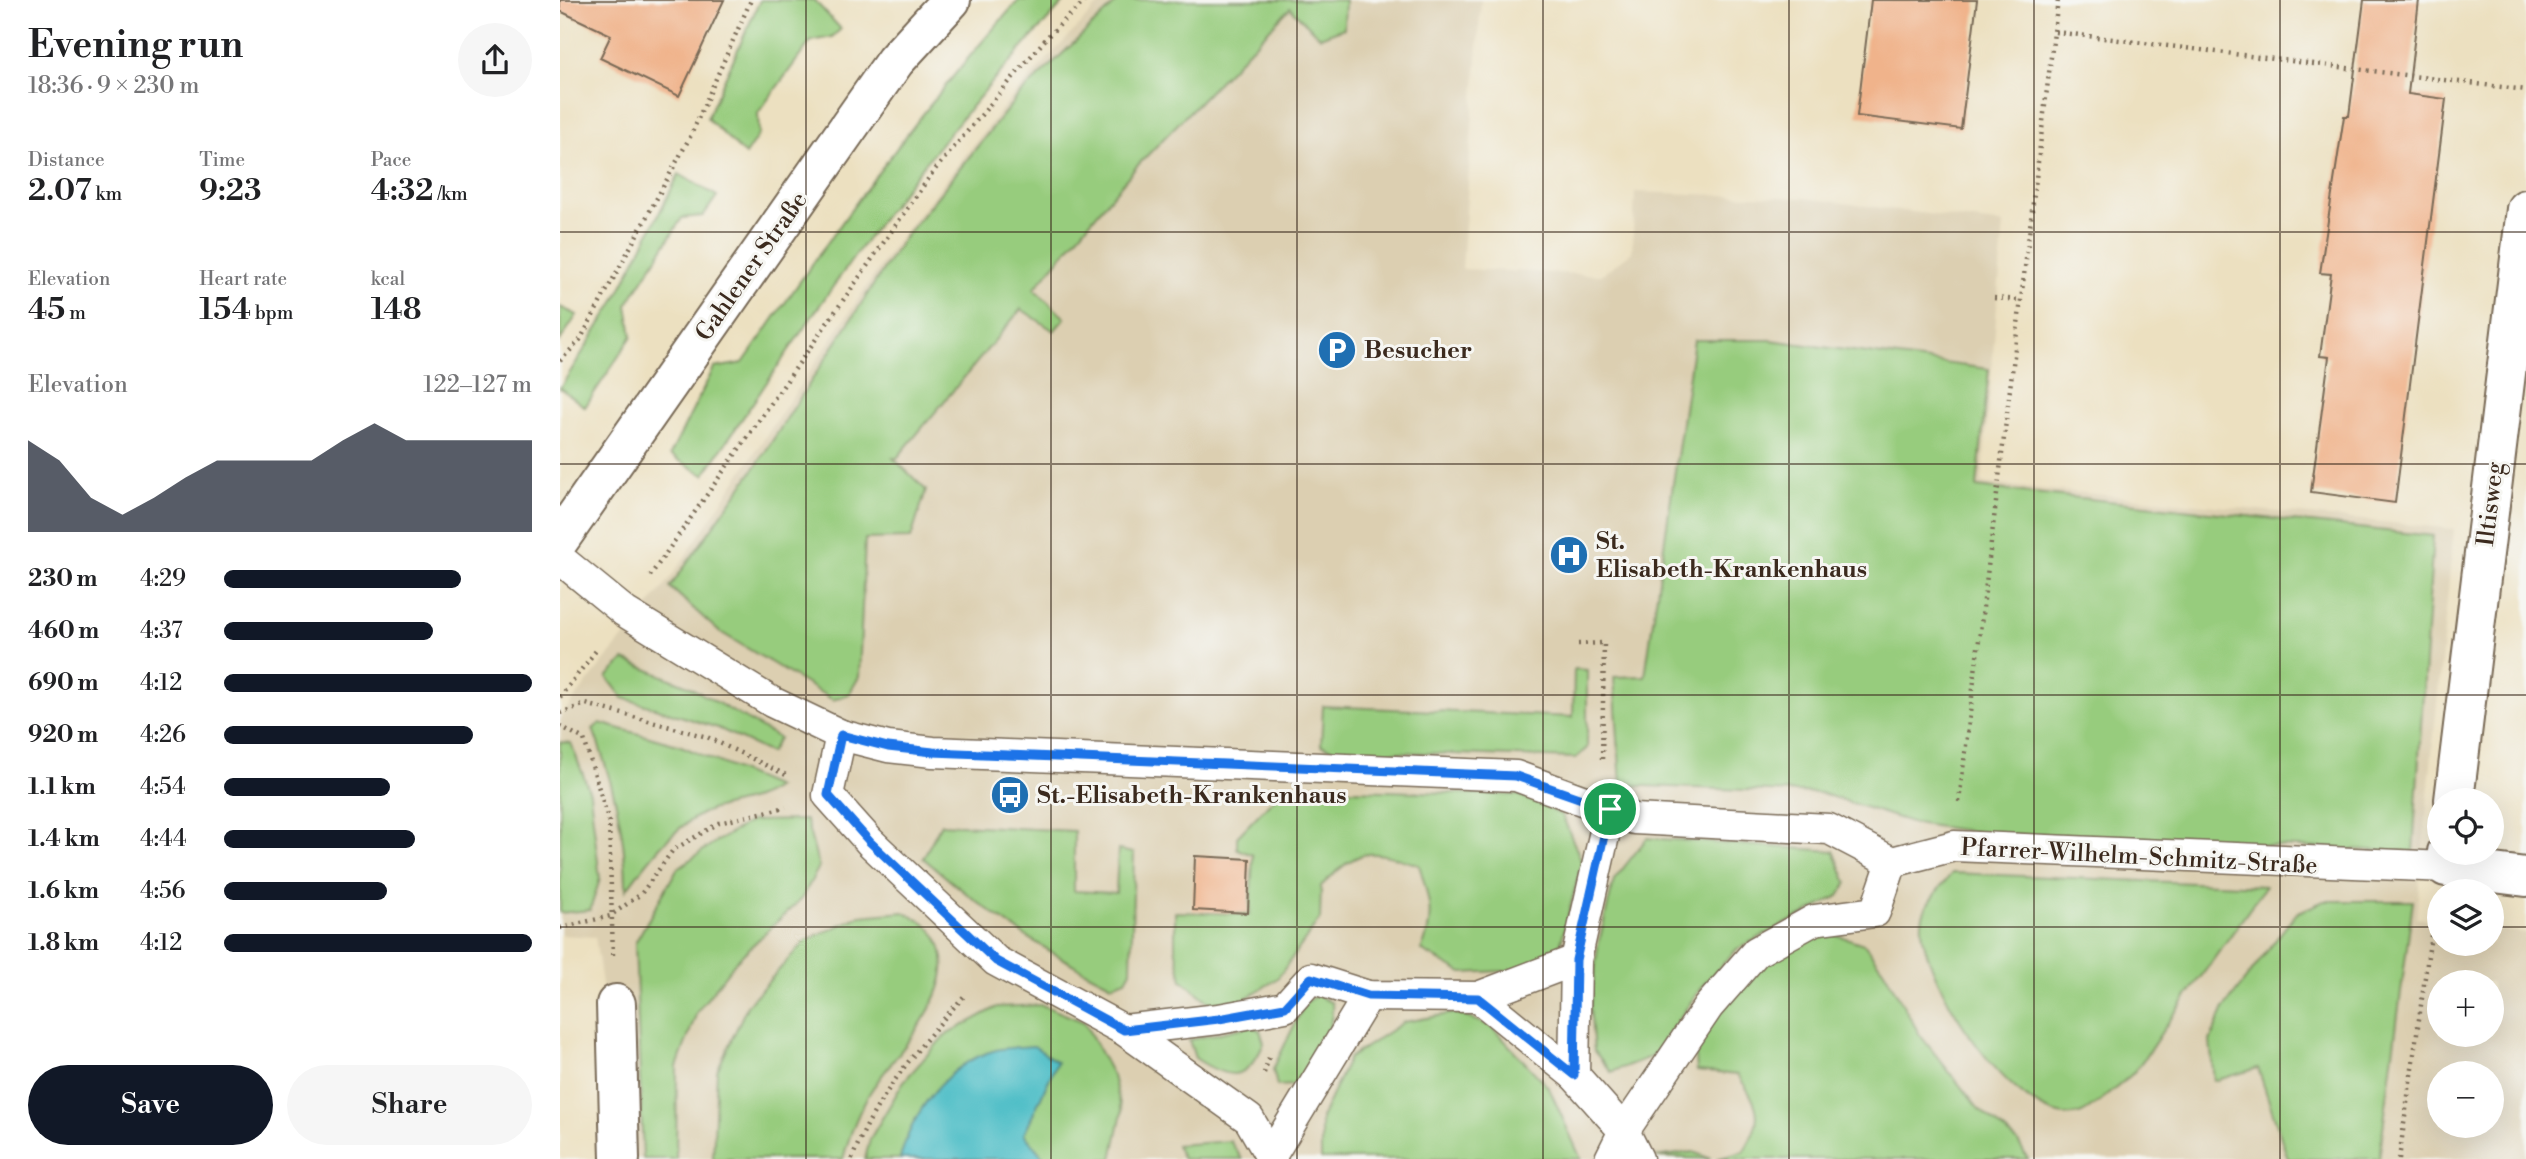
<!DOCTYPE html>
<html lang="en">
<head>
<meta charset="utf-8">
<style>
  body { margin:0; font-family:"Libre Bodoni",serif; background:#f6f6f6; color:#202124; height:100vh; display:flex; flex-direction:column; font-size:26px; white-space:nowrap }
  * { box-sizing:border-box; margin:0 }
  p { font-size:23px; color:#757577 }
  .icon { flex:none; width:38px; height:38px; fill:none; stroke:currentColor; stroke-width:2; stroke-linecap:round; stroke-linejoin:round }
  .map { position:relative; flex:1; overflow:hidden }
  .sheet { display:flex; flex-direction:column; background:#fff; width:560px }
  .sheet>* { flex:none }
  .tools { position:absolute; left:1867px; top:788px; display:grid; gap:14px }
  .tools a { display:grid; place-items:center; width:77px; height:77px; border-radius:50%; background:#fff; box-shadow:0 7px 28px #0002; font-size:35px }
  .pin { position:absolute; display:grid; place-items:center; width:60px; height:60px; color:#fff; margin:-30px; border:4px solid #fff; border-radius:50%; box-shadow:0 2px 7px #0007 }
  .round { display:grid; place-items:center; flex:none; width:74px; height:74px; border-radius:37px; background:#f6f6f6 }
  .overview { display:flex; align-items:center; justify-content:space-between; height:119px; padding:0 28px }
  h1 { font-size:38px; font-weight:600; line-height:52px }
  .stats { display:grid; grid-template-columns:repeat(3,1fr); gap:10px; height:119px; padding:7px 28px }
  .stats div { display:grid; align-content:center }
  .stats b { font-size:30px; font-weight:600 }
  .stats small { font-size:19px; font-weight:400 }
  .stats p { font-size:19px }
  .chart { height:196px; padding:14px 28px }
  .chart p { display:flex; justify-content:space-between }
  .chart svg { width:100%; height:126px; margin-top:7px; fill:#111827; opacity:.7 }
  .button { display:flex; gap:14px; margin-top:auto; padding:14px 28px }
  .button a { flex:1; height:80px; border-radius:42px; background:#111827; color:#fff; font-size:28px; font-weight:600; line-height:80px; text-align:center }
  .button a+a { background:#f6f6f6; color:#202124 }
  ul { padding:0 28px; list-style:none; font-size:23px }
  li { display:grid; grid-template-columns:112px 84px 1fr; align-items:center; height:52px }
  li i { height:18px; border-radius:9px; background:#111827 }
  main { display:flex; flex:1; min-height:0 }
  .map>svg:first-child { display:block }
</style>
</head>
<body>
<main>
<section class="sheet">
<div class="overview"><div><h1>Evening run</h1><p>18:36 · 9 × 230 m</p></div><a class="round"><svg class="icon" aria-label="share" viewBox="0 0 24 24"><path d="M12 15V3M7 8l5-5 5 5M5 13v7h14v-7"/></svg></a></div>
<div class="stats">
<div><p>Distance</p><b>2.07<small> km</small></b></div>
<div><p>Time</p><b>9:23</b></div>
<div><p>Pace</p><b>4:32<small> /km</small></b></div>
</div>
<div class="stats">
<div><p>Elevation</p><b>45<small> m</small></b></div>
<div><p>Heart rate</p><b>154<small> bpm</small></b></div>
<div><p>kcal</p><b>148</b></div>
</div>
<div class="chart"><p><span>Elevation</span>122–127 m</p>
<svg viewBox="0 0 160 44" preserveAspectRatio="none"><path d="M0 44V12L10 19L20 32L30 38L40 32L50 25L60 19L70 19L80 19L90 19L100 12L110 6L120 12L130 12L140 12L150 12L160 12V44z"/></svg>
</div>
<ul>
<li><b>230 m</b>4:29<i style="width:77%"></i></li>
<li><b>460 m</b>4:37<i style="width:68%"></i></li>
<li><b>690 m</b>4:12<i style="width:100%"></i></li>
<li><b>920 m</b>4:26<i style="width:81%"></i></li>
<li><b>1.1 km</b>4:54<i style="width:54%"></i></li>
<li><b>1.4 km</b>4:44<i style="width:62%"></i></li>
<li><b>1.6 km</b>4:56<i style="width:53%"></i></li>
<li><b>1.8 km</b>4:12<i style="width:100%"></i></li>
</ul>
<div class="button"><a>Save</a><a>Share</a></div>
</section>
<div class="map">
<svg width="1966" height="1159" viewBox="0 0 1966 1159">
  <rect width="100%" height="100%" fill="#f6f6f2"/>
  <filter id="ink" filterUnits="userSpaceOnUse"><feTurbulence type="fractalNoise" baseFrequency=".0143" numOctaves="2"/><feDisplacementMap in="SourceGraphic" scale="14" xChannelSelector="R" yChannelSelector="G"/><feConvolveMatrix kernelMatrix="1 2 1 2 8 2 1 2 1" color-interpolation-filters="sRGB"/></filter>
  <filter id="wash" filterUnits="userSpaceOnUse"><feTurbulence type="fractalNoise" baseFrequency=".00686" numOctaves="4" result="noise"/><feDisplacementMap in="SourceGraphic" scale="28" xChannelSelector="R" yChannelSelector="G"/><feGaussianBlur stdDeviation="1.57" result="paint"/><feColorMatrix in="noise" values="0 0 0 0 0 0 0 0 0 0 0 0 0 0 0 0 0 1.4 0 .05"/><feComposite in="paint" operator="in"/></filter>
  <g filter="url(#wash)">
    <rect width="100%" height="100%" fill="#ece0c0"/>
    <path fill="#dccfb1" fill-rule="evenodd" d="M 543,0 L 921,0 L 902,269 L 1041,275 L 1072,252 L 1075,192 L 1244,198 L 1444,224 L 1422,483 L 1894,529 L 1856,918 L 1879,921 L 1880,943 L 1932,943 L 1932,928 L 1966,933 L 1966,1159 L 68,1159 L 35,937 L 0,935 L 0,717 L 109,580 L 335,244 L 448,101 ZM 1880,982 L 1932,982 L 1932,1034 L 1880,1034 ZM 1880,1073 L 1932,1073 L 1932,1125 L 1880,1125 Z"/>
    <g fill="#97cc7d" stroke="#697b4e" stroke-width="2">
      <path d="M 200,0 L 254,0 L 281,29 L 272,37 L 251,41 L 198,113 L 199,134 L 185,155 L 147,118 Z"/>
      <path d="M 459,0 L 506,0 C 435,76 369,155 308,238 C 251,315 198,396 144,475 L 110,455 L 154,368 L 183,363 C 270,238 356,113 459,0 Z"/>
      <path d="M 559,0 L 785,0 L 784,28 L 760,37 L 730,8 L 577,166 L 474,289 L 505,318 L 494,331 L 461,309 L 337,458 L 333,458 L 366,490 L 351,538 L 305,539 L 299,677 L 289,694 L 273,700 L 157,630 L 110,587 L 196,466 L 343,239 L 458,96 Z"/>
      <path d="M 119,174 L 157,196 L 143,216 L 122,218 L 67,305 L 72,336 L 25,407 L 0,388 L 53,304 Z"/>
      <path d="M 0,307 L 17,315 L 0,341 Z"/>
      <path d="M 1134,340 L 1210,340 L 1429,369 L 1417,487 L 1873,536 L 1853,852 L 1429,834 L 1354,823 L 1260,793 L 1061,785 L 1054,677 L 1085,676 Z"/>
      <path d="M 64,660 L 128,686 L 219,738 L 210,753 L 158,728 L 63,698 L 47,677 Z"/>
      <path d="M 1014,669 L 1027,670 L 1027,748 L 1016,758 L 773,750 L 761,745 L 763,706 L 1013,717 Z"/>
      <path d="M 40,723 L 121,746 L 217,787 C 195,804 165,802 141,814 C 108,832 88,861 66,890 C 66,832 53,783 33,729 Z"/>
      <path d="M 0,742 L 11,743 L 30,793 L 40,879 L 30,910 L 0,913 Z"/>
      <path d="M 724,788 L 959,795 L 1002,815 L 1022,862 L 999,950 L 964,970 L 902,973 L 861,950 C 876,919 869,897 859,865 C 805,848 802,847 761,886 L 760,919 L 717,979 L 681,1001 L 650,1003 L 622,980 L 615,947 L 615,912 L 690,914 L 693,855 L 677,849 L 677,837 Z"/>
      <path d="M 246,820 L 259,867 L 242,898 L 176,961 L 137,1012 L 117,1067 L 116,1159 L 83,1159 L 75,943 L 117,869 L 152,844 L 192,821 Z"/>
      <path d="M 381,824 L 514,831 L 514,891 L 556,893 L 558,850 L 574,853 L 571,971 L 566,980 L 552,985 C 482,951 421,908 363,858 Z"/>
      <path d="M 1087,838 L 1274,851 L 1287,883 L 1279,896 L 1177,949 L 1143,985 L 1093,1056 L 1051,1072 L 1034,1051 L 1030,1008 L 1038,946 L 1054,880 Z"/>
      <path d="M 1392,873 L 1706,886 C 1674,931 1642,976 1610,1020 C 1597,1038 1585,1061 1570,1076 C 1561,1084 1528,1112 1519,1114 C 1458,1131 1358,975 1362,922 C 1363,904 1382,886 1392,873 Z"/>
      <path d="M 1764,901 L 1853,901 L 1819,1159 L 1728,1159 L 1698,1068 L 1654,1081 L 1650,1041 L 1664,1008 L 1736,913 Z"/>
      <path d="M 344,912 C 353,917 365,922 371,929 C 414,983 335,1051 309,1094 C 297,1114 289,1137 283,1159 L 153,1159 L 157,1071 L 188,1004 L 245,941 L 300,916 Z"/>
      <path d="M 1274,934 L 1304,944 L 1324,971 L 1360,1035 L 1418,1108 L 1458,1142 L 1468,1159 L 1156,1159 L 1183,1152 C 1205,1117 1199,1107 1178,1075 L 1137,1071 L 1135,1043 L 1202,959 L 1242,937 Z"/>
      <path d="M 757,995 L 772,1003 C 775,1034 753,1061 735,1085 L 717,1086 L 713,1069 L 745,1003 Z"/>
      <path d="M 482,1005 L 524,1022 L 553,1076 L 562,1112 L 552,1159 L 305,1159 L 310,1139 L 344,1081 L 384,1036 L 437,1007 Z"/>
      <path d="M 895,1013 L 931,1026 L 989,1088 L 1021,1159 L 761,1159 L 761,1118 L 789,1058 L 844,1022 Z"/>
      <path d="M 690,1026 L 700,1030 L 704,1043 C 687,1083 668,1080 635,1058 L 629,1040 Z"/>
      <path d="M 670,1141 L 682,1159 L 623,1159 L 616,1145 Z"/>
      <path d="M 1133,1152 L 1151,1159 L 1095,1157 Z"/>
    </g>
    <path fill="#51bfc8" stroke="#467473" stroke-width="2" d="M 474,1046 L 497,1062 L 464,1134 L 484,1158 L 488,1159 L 340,1159 C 352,1112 387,1063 436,1050 C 448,1047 462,1047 474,1046 Z"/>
    <g id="blocks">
      <g fill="#f0b38b">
        <path d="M 0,0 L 164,0 L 119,96 L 40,58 L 51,35 L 0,11 Z"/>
        <path d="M 1311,0 L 1417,0 L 1401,129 L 1297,116 Z"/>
        <path d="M 1804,0 L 1859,0 L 1848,94 L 1886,99 L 1835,503 L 1751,492 L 1769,357 L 1760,356 L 1771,274 L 1760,273 L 1784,116 L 1789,116 Z"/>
        <path d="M 635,856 L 690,859 L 688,913 L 633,910 Z"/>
      </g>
    </g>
  </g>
  <g filter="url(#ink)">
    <use href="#blocks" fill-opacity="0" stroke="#796a57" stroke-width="2"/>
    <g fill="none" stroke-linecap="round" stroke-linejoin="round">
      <g stroke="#796a57" stroke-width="33">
        <g id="service">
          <path d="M 0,559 L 65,612 L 212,702 L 281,735 L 328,747 L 373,752 L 956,776 L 1074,819 L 1269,829 L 1332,862 L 1394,846 L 1886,867"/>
          <path d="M 281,735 L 268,795 L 310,842 L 436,961 L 564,1030 L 689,1119 L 712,1159"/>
          <path d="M 1016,960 L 1050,809"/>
          <path d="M 918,997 L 1014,1075"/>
          <path d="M 564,1030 L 659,1019 L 725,1007 L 751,978 L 808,996 L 918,997 L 1016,960 L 1014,1075 L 1064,1131 L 1148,1007 L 1196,952 L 1254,920 L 1315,912 L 1332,862"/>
          <path d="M 711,1156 L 808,996"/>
          <path d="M 1050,1159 L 1064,1131 L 1078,1159"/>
        </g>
      </g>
      <g stroke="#796a57" stroke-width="42">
        <g id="minor">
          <path d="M 1894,800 L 1966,209"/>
          <path d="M 1887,852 L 1886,867 L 1966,877"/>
          <path d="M 56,1004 L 60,1159"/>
        </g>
      </g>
      <g stroke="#796a57" stroke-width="42">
        <path id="secondary" d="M 0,539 L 335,61 L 391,0"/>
      </g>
      <g stroke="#796a57" stroke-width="4.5" stroke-dasharray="2 5" stroke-linecap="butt">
        <path d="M 1495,32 L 1966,90"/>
        <path d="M 1434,298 L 1462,300"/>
        <path d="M 0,361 L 20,340 L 130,137 L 191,0"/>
        <path d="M 90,576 L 373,172 L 489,35 L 526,0"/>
        <path d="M 1018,644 L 1044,643 L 1042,761"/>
        <path d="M 0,697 L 38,648"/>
        <path d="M 0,713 L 26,704 L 147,737 L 226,775"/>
        <path d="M 0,726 L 24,739 L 49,822 L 53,956"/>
        <path d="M 1399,802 L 1498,0"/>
        <path d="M 0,928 L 50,916 L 81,894 L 113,850 L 159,823 L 226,807"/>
        <path d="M 704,1073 L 710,1054"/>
        <path d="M 292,1159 C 315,1097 361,1044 405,995"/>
        <path d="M 1839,1159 L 1874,914"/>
      </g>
      <use href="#service" stroke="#fff" stroke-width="30"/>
      <use href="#minor" stroke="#fff" stroke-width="38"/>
      <use href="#secondary" stroke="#fff" stroke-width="38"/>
    </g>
  </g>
  <g fill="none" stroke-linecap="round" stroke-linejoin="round" filter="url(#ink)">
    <g stroke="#fff" stroke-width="14">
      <path id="route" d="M 281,735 L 328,747 L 373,752 L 956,776 L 1050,809 L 1016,960 L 1014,1075 L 918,998 L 808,996 L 751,978 L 725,1007 L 659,1019 L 564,1030 L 436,961 L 310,842 L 268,795 Z"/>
    </g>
    <use href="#route" stroke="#1a73e8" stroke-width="9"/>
  </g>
  <path fill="none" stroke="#3b2a1e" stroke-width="2" stroke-opacity="0.55" d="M 246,0 L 246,1159M 491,0 L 491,1159M 737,0 L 737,1159M 983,0 L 983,1159M 1229,0 L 1229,1159M 1474,0 L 1474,1159M 1720,0 L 1720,1159M 0,232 L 1966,232M 0,464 L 1966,464M 0,695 L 1966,695M 0,927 L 1880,927M 1932,927 L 1966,927"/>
  <defs>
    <g id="parking-disc" transform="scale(2.0125)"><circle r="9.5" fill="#1f6fb2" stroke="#f6f6f2"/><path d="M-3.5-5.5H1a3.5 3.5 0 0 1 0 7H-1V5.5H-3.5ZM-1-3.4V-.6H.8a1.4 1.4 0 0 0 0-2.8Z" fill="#fff"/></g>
    <g id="hospital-disc" transform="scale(2.0125)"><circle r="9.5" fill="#1f6fb2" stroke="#f6f6f2"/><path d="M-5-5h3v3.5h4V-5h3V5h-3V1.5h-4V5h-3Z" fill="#fff"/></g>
    <g id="bus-disc" transform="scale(2.0125)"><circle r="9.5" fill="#1f6fb2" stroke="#f6f6f2"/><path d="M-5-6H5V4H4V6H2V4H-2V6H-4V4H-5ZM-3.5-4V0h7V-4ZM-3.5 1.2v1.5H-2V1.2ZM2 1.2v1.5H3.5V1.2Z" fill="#fff"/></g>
  </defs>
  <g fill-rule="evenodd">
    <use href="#parking-disc" x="777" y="350"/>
    <use href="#hospital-disc" x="1009" y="555"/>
    <use href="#bus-disc" x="450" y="795"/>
  </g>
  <g text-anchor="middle" stroke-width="6" stroke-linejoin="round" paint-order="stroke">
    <g font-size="24" fill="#3b2a1e" stroke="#f6f6f2">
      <text transform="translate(191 266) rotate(-55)" y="8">Gahlener Straße</text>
      <text transform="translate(1930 504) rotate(-83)" y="8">Iltisweg</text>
      <text transform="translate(1579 856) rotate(3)" y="8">Pfarrer-Wilhelm-Schmitz-Straße</text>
    </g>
    <g font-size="24" font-weight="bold" fill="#3b2a1e" stroke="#f6f6f2" text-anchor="start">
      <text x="804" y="358">Besucher</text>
      <text x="1036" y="549">St.<tspan x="1036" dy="28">Elisabeth-Krankenhaus</tspan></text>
      <text x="477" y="803">St.-Elisabeth-Krankenhaus</text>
    </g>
  </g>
</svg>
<div class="tools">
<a><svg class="icon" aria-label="locate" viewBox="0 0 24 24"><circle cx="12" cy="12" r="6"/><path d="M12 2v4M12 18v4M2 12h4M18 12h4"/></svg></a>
<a><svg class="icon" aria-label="layers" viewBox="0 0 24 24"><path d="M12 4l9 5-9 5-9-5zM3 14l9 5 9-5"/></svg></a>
<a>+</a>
<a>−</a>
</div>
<div class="pin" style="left:1050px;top:809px;background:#1e9e55"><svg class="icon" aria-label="arrive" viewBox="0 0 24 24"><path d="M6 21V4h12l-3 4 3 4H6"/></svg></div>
</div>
</main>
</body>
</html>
